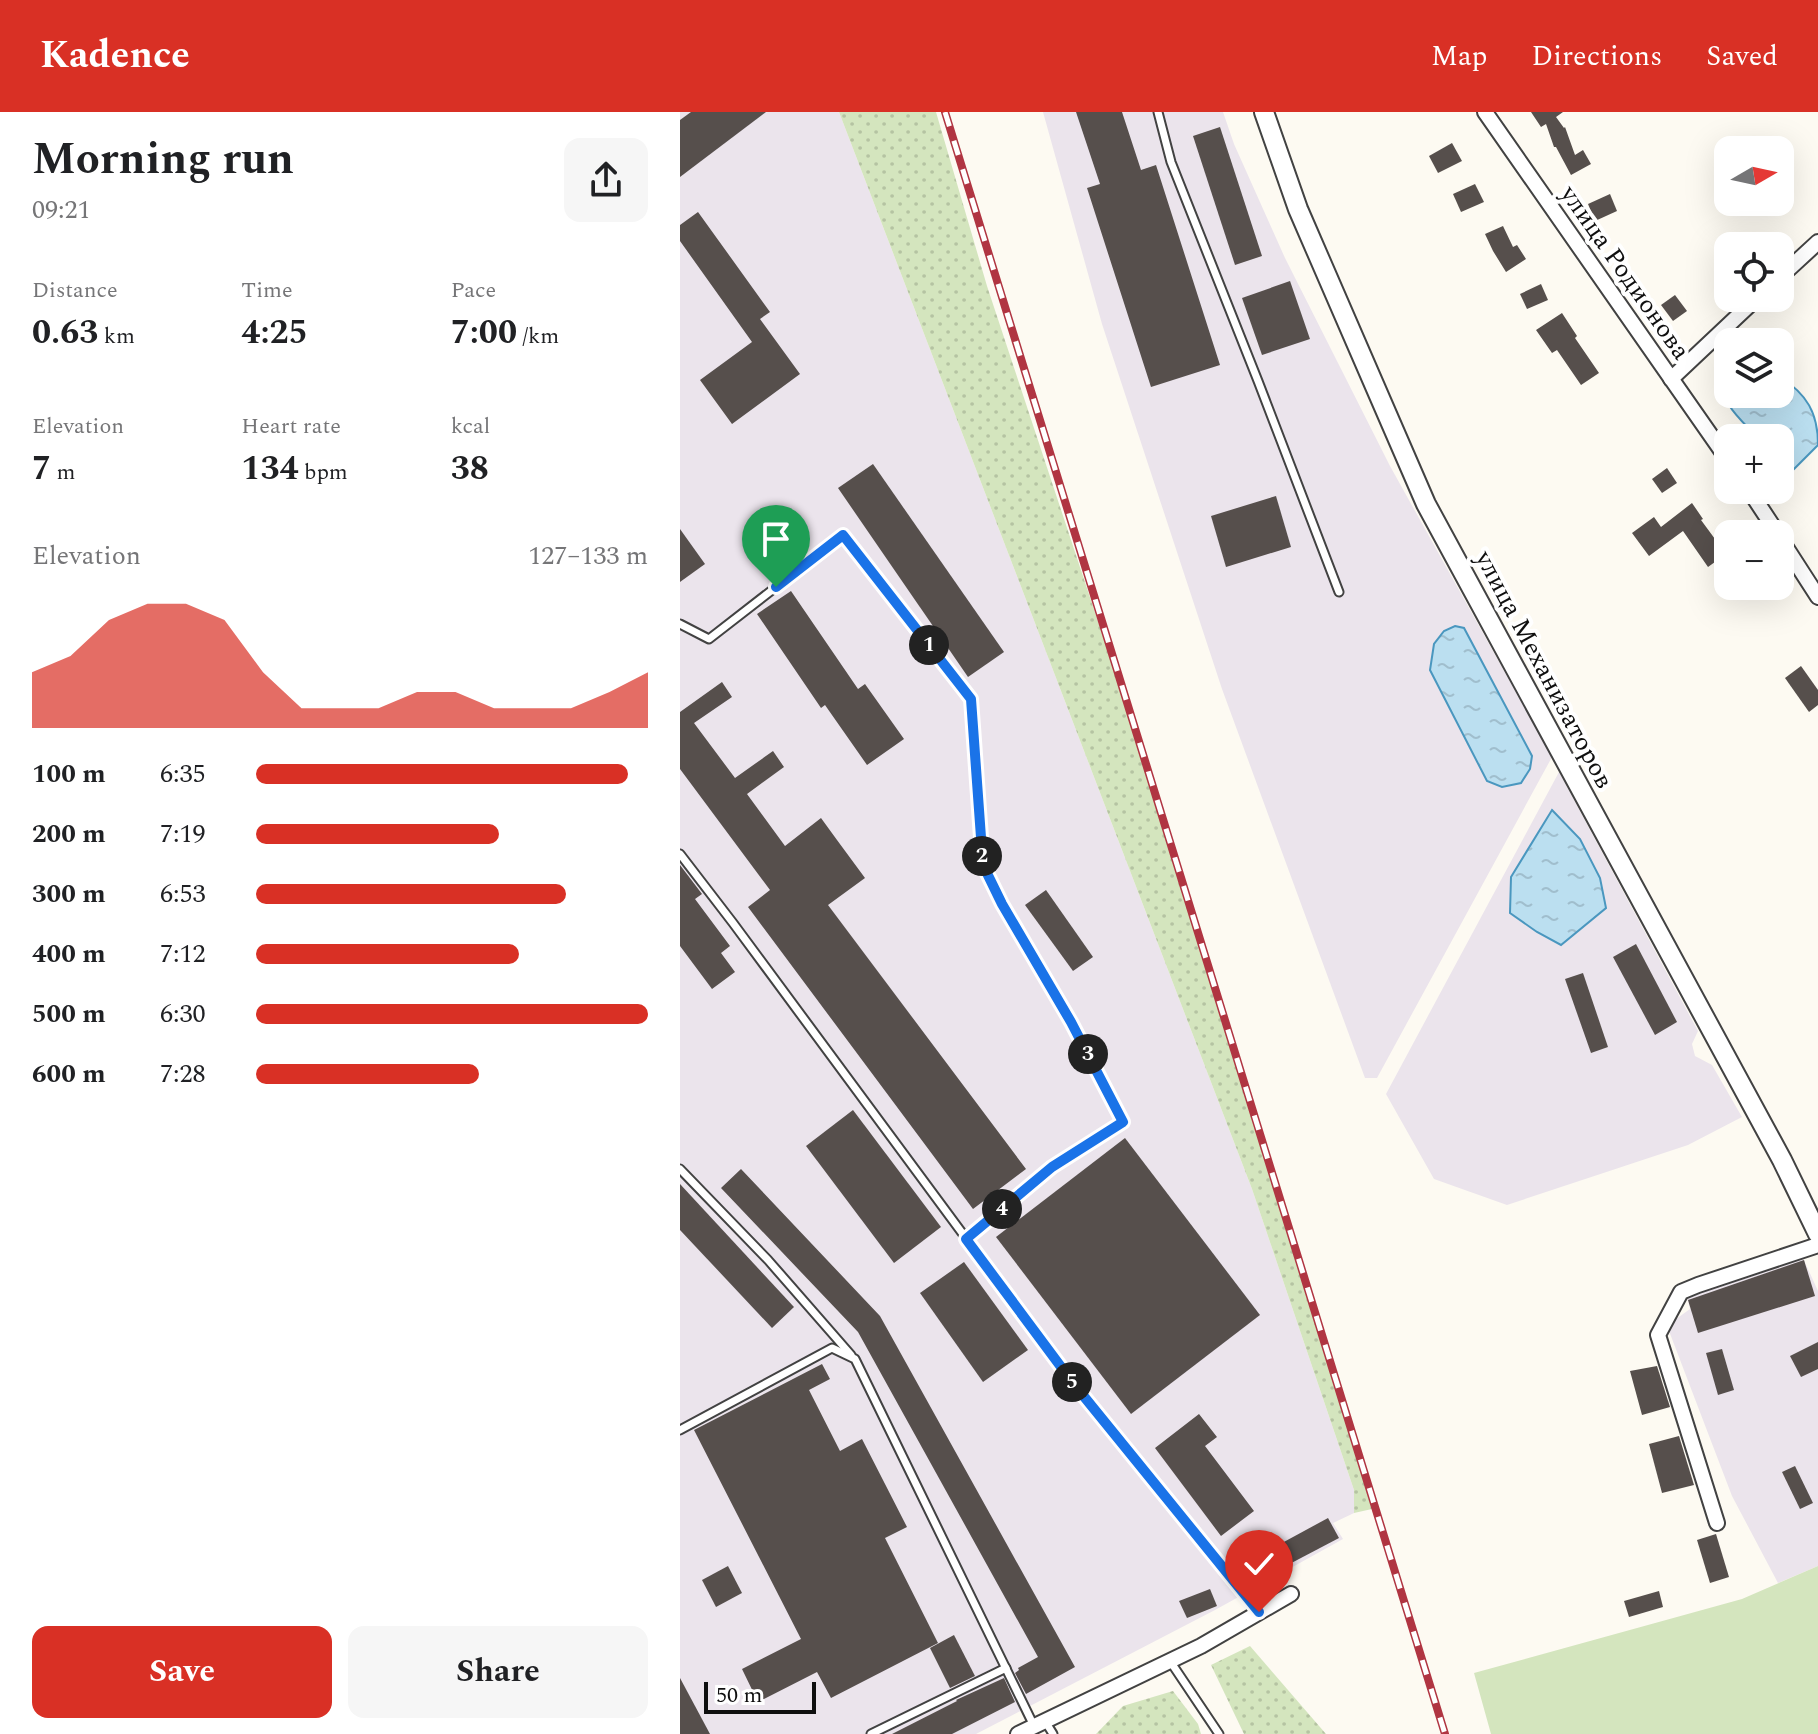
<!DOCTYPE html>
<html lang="en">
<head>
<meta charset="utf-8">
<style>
  body { margin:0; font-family:Spectral,serif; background:#f6f6f6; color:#202124; height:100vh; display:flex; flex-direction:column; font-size:30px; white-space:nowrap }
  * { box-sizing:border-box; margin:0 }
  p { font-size:26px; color:#757577 }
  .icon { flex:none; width:44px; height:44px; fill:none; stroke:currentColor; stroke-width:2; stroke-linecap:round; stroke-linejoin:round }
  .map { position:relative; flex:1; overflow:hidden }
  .drawer { display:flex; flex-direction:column; background:#fff; width:680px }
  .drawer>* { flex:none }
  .needle { width:52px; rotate:81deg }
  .buttons { position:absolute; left:1034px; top:24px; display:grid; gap:16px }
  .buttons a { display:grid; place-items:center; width:80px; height:80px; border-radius:16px; background:#fff; box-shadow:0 8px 32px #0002; font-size:40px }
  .scale { position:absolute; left:24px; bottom:20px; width:112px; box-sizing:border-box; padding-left:8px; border:4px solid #0f0f0f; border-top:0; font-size:22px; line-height:28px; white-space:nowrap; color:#0f0f0f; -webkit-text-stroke:6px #fff; paint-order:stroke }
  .pin { position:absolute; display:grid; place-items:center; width:68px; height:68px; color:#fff; margin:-82px -34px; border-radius:50% 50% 50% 0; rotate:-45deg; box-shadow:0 0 8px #0007 }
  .pin .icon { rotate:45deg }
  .km { position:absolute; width:40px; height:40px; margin:-20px; border-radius:50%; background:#222; color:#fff; font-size:22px; line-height:40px; text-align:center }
  .round { display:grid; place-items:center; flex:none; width:84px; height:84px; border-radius:16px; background:#f6f6f6 }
  .summary { display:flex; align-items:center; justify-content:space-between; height:136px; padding:0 32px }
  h1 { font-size:44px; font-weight:700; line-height:60px }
  .metrics { display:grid; grid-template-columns:repeat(3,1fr); gap:12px; height:136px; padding:8px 32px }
  .metrics div { display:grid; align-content:center }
  .metrics b { font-size:34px; font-weight:700 }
  .metrics small { font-size:22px; font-weight:400 }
  .metrics p { font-size:22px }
  .chart { height:224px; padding:16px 32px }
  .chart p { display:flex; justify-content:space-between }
  .chart svg { width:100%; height:144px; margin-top:8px; fill:#d93025; opacity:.7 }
  .primary-button { display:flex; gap:16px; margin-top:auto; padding:16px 32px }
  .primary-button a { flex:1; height:92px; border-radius:16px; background:#d93025; color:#fff; font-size:32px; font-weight:700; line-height:92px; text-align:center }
  .primary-button a+a { background:#f6f6f6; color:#202124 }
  ul { padding:0 32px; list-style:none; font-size:26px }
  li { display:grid; grid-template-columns:128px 96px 1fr; align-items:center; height:60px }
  li i { height:20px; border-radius:10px; background:#d93025 }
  header { display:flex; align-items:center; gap:48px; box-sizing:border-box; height:112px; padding:0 40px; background:#d93025; color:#fff }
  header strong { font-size:38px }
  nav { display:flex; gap:44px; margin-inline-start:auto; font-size:28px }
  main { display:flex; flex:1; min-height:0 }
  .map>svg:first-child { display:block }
</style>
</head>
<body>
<header>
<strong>Kadence</strong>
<nav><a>Map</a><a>Directions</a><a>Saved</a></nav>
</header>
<main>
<section class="drawer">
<div class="summary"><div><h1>Morning run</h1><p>09:21</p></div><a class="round"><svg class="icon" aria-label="share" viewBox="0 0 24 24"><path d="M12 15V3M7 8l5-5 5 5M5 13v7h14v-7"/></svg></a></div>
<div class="metrics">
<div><p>Distance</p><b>0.63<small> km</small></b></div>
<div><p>Time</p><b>4:25</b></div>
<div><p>Pace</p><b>7:00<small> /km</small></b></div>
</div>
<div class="metrics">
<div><p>Elevation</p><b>7<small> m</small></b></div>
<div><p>Heart rate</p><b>134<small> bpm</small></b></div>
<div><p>kcal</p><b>38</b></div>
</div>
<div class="chart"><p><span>Elevation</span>127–133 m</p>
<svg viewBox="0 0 160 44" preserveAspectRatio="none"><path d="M0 44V27L10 22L20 11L30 6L40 6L50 11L60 27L70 38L80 38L90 38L100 33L110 33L120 38L130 38L140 38L150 33L160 27V44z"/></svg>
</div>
<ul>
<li><b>100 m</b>6:35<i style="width:95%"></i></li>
<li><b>200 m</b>7:19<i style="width:62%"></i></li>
<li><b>300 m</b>6:53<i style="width:79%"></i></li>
<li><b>400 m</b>7:12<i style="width:67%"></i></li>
<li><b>500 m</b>6:30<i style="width:100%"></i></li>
<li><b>600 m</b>7:28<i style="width:57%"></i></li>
</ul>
<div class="primary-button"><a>Save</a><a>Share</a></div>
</section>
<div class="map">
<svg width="1138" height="1622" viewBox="0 0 1138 1622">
  <defs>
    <pattern id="grass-dots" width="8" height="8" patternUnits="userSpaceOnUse" patternTransform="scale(2)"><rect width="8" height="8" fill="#d4e5be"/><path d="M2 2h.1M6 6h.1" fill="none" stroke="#b5c3a2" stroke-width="1.8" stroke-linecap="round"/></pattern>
    <pattern id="water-ripples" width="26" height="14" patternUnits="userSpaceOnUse" patternTransform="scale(2)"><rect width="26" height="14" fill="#bbdff0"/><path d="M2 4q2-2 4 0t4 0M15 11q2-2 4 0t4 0" fill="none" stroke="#a0becd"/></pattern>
  </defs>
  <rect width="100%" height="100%" fill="#fdfaf2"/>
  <g fill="#ebe4ec">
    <path d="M 0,0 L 159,0 L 572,1077 L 674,1378 L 674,1401 L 653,1411 L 663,1427 L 535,1498 L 296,1622 L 0,1622 Z"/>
    <path d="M 363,0 L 543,0 L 554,32 L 605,146 L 710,354 L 872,645 L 697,966 L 685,966 L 542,577 L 422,212 Z"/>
    <path d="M 879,660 L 1018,919 L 1012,932 L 1015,944 L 1032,953 L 1062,1005 L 1008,1033 L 827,1093 L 754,1067 L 706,982 Z"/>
    <path d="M 1123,1146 L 1138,1179 L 1138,1454 L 1098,1471 L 1052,1384 L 989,1219 L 992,1210 L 1010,1197 L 1006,1182 Z"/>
  </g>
  <g fill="url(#grass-dots)">
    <path d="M 159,0 L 256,0 L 307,174 L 479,694 L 692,1397 L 674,1401 L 674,1378 L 572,1077 Z"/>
    <path d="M 570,1534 L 646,1622 L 564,1622 L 531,1553 Z"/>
    <path d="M 493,1579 L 518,1612 L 521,1622 L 416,1622 L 443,1594 Z"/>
  </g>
  <path fill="#d4e5be" d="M 1138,1454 L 1138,1622 L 811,1622 L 794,1561 L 1062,1487 Z"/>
  <g fill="url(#water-ripples)" stroke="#4a97bf" stroke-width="2">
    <path d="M 1100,265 C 1127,282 1138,301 1138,333 L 1114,357 L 1100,352 L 1100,326 L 1078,326 C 1064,310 1034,288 1048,266 L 1048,282 L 1100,282 Z"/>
    <path d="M 775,514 L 784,516 L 852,644 L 850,657 L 841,671 L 822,675 L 807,669 L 750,558 L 754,532 L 764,519 Z"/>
    <path d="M 872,698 L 900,727 L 920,766 L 926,796 L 881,833 L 857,820 L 830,801 L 831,765 Z"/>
  </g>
  <g fill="#564f4c">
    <path d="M 11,0 L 86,0 L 0,65 L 0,8 Z"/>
    <path d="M 396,0 L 442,0 L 461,58 L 476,53 L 540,253 L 471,275 L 407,76 L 420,72 Z"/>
    <path d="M 851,0 L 883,0 L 876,5 L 884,16 L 885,15 L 895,43 L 903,38 L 911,52 L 891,63 L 876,35 L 874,35 L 866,12 L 861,15 Z"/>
    <path d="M 540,15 L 582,144 L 555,153 L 513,24 Z"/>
    <path d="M 772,31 L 782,49 L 758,61 L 749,44 Z"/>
    <path d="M 795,72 L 804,90 L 781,100 L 773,82 Z"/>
    <path d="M 930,82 L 937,99 L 915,109 L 908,92 Z"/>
    <path d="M 18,100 L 90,200 L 80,207 L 120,262 L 52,312 L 20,268 L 72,230 L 0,129 L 0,113 Z"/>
    <path d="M 823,114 L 833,135 L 837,133 L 846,147 L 826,160 L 813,139 L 805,122 Z"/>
    <path d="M 610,169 L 630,227 L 582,243 L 562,186 Z"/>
    <path d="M 861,172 L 868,188 L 847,197 L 840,182 Z"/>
    <path d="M 995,183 L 1007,199 L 993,209 L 981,193 Z"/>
    <path d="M 882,201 L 897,224 L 895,226 L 919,261 L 901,273 L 877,238 L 872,241 L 856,218 Z"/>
    <path d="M 193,352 L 324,540 L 288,565 L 158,376 Z"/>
    <path d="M 987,356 L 997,371 L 982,381 L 972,367 Z"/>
    <path d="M 596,384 L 611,435 L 546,455 L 531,404 Z"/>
    <path d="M 1012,391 L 1023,407 L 1021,408 L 1046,442 L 1028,455 L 1003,419 L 969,444 L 952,421 L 974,405 L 981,415 Z"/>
    <path d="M 0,417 L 25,452 L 0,470 Z"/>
    <path d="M 111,479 L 178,577 L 185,572 L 224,627 L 187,653 L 145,593 L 141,596 L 77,502 Z"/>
    <path d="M 1121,554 L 1138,578 L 1138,593 L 1129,600 L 1105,566 Z"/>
    <path d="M 42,570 L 52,585 L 14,611 L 55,666 L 93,639 L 104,655 L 67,682 L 105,734 L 141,706 L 157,728 L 185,766 L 148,793 L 346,1057 L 293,1097 L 68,795 L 90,778 L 0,657 L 0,600 Z"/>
    <path d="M 0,753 L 22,782 L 15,787 L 50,834 L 41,841 L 55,860 L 32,877 L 0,834 Z"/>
    <path d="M 366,778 L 413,845 L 393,859 L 345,793 Z"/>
    <path d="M 956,832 L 997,910 L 975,923 L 933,845 Z"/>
    <path d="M 903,861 L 928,935 L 911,941 L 885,867 Z"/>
    <path d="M 173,998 L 261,1115 L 214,1151 L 126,1034 Z"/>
    <path d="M 445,1026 L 580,1203 L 451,1302 L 316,1125 Z"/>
    <path d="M 61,1057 L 200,1204 L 395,1555 L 346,1582 L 335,1561 L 339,1558 L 338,1556 L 358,1545 L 178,1220 L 41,1076 Z"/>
    <path d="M 0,1072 L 114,1195 L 92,1216 L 0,1118 Z"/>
    <path d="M 1124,1148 L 1135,1184 L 1018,1221 L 1008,1188 Z"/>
    <path d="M 284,1150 L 348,1238 L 303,1270 L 240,1181 Z"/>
    <path d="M 1138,1230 L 1138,1257 L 1121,1265 L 1110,1244 Z"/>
    <path d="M 1042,1237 L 1054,1278 L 1038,1283 L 1026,1241 Z"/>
    <path d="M 142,1252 L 150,1267 L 129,1278 L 160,1339 L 182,1327 L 227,1415 L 205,1426 L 258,1531 L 151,1586 L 137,1560 L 78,1590 L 62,1557 L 121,1527 L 14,1318 Z"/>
    <path d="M 977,1254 L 990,1295 L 962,1303 L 950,1259 Z"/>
    <path d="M 519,1302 L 537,1325 L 525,1334 L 574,1399 L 541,1424 L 475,1336 Z"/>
    <path d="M 999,1324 L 1014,1373 L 982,1381 L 969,1332 Z"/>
    <path d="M 1115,1354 L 1133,1391 L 1120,1397 L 1102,1360 Z"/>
    <path d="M 648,1406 L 659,1426 L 577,1469 L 567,1450 Z"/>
    <path d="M 1036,1422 L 1049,1465 L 1030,1471 L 1017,1428 Z"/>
    <path d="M 48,1454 L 62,1481 L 36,1495 L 22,1468 Z"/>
    <path d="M 530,1477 L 537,1494 L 507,1506 L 499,1489 Z"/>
    <path d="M 979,1479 L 983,1495 L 949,1505 L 944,1489 Z"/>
    <path d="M 274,1523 L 295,1564 L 270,1576 L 250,1536 Z"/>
    <path d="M 0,1566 L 30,1622 L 0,1622 Z"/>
    <path d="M 324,1566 L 335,1590 L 272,1622 L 212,1622 L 277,1589 L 276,1588 Z"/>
  </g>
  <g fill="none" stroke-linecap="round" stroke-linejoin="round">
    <g stroke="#424242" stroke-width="11">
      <g id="service">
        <path d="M 478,0 L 491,50 L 578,269 L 659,480"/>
        <path d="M 0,512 L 29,527 L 163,423 L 291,587 L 303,753 L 322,792 L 391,910 L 443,1010 L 372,1055 L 286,1127"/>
        <path d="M 0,742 L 53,811 L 393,1271 L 579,1500"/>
        <path d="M 0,1057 L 88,1148 L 171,1243"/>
        <path d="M 0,1318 L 152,1236 L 175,1247 L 354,1614"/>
        <path d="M 490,1549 L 539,1622"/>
        <path d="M 365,1609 L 373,1622"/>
        <path d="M 191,1622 L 326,1556"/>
      </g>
    </g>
    <g stroke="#424242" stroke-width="18">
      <g id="minor">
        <path d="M 805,0 L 1048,348"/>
        <path d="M 1100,165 L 1138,130"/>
        <path d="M 991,267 L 1077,186"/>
        <path d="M 1069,378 L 1098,422"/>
        <path d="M 1100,426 L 1138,485"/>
        <path d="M 1037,1411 L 978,1223 L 1001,1180 L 1018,1173 L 1138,1133"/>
        <path d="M 338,1622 L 521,1534 L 611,1482"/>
      </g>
    </g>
    <g stroke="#424242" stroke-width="22">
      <path id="tertiary" d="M 584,0 L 618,97 L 746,392 L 1102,1048 L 1138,1122"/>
    </g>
    <use href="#service" stroke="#fff" stroke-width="7"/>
    <use href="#minor" stroke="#fff" stroke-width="14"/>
    <use href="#tertiary" stroke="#fff" stroke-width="18"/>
    <g stroke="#b03542" stroke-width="8">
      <path id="rail" d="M 265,0 L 765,1622"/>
    </g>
    <use href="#rail" stroke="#fff" stroke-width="5" stroke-dasharray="15" stroke-linecap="butt"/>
  </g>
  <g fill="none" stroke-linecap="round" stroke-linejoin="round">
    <g stroke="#fff" stroke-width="16">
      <path id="route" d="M 96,475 L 163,423 L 291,587 L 303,753 L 322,792 L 391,910 L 443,1010 L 372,1055 L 286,1127 L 393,1271 L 579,1500"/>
    </g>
    <use href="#route" stroke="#1a73e8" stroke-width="10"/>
  </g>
  <g text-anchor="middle" stroke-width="8" stroke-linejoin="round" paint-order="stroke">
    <g font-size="26" fill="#0f0f0f" stroke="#fff">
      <text transform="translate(946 160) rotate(55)" y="9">улица Родионова</text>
      <text transform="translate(865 557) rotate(62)" y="9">улица Механизаторов</text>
    </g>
  </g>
</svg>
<div class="buttons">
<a><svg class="needle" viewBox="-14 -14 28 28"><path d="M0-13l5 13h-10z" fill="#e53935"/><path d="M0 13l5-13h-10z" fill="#757577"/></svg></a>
<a><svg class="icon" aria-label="locate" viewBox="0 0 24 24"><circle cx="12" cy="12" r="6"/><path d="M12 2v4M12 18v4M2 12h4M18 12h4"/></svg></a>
<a><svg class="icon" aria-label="layers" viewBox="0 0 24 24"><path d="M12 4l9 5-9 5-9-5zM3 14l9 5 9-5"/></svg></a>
<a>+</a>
<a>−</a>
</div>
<div class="scale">50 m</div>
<div class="pin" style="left:96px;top:475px;background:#1e9e55"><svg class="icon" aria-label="arrive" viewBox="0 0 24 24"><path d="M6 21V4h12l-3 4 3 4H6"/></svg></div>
<div class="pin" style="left:579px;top:1500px;background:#d93025"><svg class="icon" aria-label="check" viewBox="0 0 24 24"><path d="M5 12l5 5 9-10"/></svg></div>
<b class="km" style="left:249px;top:533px">1</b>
<b class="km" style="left:302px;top:744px">2</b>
<b class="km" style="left:408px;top:942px">3</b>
<b class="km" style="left:322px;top:1097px">4</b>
<b class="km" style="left:392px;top:1270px">5</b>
</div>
</main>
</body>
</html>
